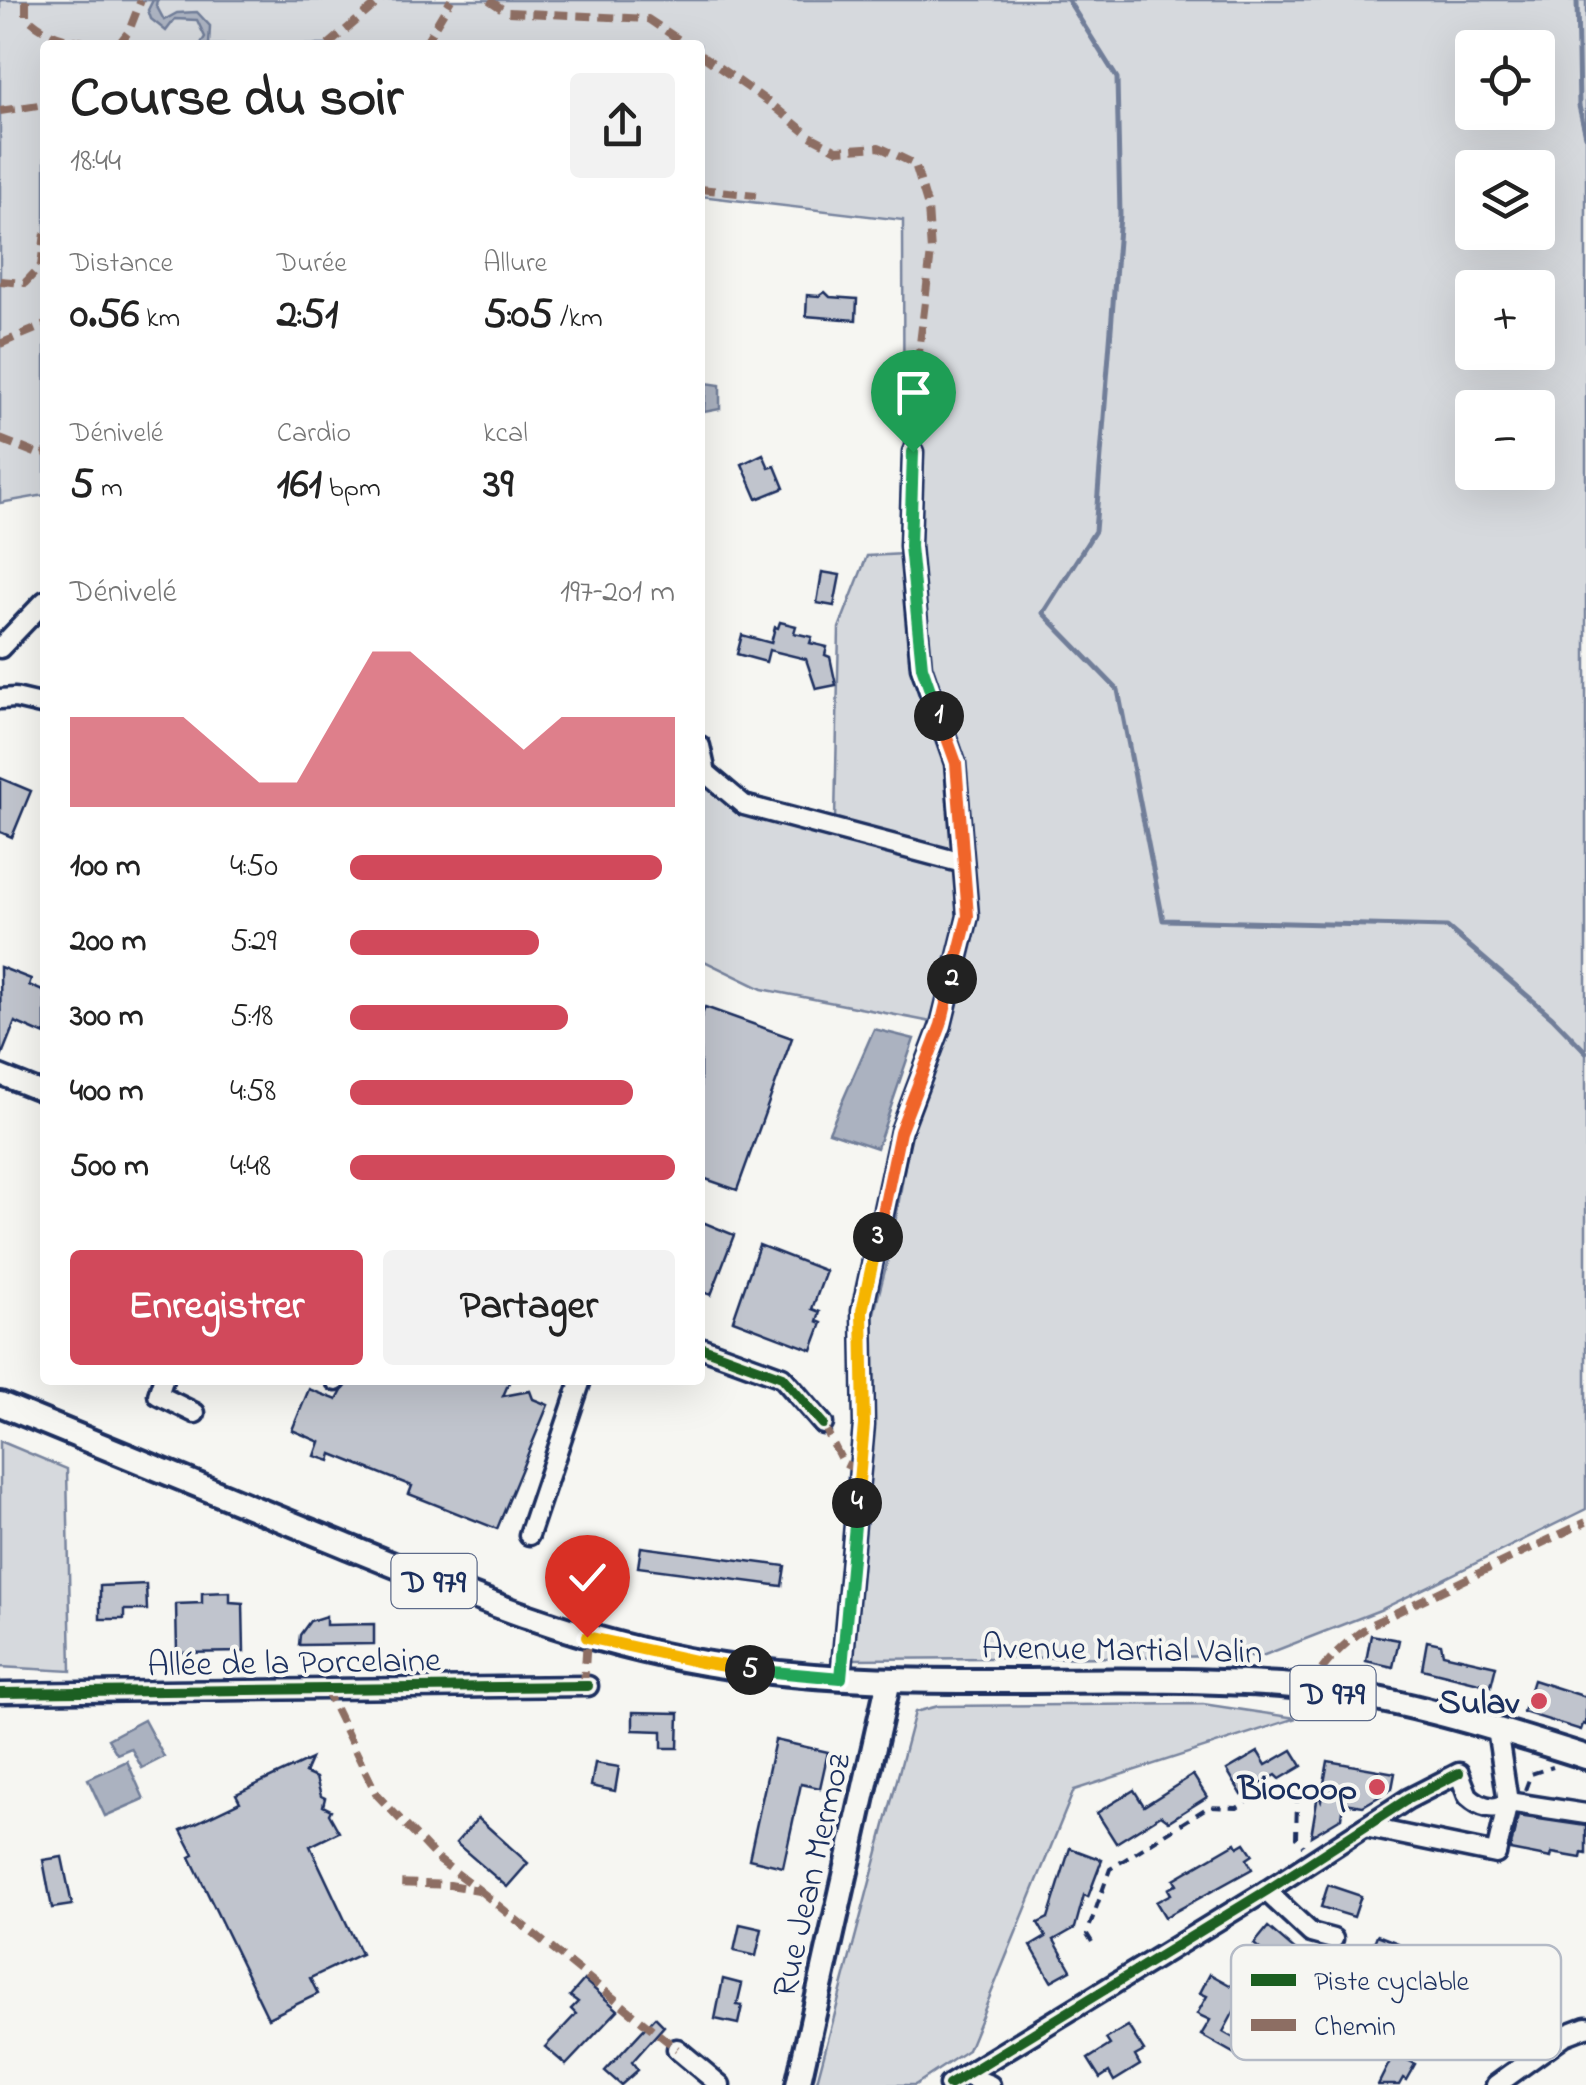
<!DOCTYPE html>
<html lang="fr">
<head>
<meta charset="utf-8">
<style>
  body { margin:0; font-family:"Indie Flower",sans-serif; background:#f2f2f2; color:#222; height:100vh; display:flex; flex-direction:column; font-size:38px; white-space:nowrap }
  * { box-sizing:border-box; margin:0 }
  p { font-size:32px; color:#767676 }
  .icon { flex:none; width:55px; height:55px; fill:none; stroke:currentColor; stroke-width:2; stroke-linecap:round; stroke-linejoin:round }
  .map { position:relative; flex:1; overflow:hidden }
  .details { position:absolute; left:40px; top:40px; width:665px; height:1345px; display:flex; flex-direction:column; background:#fff; border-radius:10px; box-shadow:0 10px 40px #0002 }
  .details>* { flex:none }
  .buttons { position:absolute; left:1455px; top:30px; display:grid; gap:20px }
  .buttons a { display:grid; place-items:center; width:100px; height:100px; border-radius:10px; background:#fff; box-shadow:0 10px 40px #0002; font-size:50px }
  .pin { position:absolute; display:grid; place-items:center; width:85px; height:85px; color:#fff; margin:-102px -42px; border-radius:50% 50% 50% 0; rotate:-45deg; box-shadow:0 0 10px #0007 }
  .pin .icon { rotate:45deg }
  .km { position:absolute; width:50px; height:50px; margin:-25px; border-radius:50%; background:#222; color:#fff; font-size:28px; line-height:50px; text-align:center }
  .round { display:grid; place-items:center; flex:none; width:105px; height:105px; border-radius:10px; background:#f2f2f2 }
  .headline { display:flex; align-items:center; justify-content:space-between; height:170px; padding:0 30px }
  h1 { font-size:55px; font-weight:700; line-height:75px }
  .metrics { display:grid; grid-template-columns:repeat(3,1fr); gap:15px; height:170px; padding:10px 30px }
  .metrics div { display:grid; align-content:center }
  .metrics b { font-size:42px; font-weight:700 }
  .metrics small { font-size:28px; font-weight:400 }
  .metrics p { font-size:28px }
  .chart { height:280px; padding:20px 30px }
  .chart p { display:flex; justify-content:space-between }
  .chart svg { width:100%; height:180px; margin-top:10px; fill:#d1495b; opacity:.7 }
  .cta { display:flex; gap:20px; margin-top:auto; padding:20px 30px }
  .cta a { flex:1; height:115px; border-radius:10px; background:#d1495b; color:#fff; font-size:40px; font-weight:700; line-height:115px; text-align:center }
  .cta a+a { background:#f2f2f2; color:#222 }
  ul { padding:0 30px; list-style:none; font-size:32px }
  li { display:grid; grid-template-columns:160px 120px 1fr; align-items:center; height:75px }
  li i { height:25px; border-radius:12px; background:#d1495b }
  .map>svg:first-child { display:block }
</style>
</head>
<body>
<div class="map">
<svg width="1586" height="2085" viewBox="0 0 1586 2085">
  <rect width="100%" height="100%" fill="#f6f6f2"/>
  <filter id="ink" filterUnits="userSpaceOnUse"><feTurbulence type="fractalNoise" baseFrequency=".01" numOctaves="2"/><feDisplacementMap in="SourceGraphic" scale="20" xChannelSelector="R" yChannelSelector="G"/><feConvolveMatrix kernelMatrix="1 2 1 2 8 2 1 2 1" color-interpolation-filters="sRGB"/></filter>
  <g filter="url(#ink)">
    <g fill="#d6d9dd" stroke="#78849e" stroke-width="2.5" fill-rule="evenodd">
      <path d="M 0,0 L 1586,0 L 1586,1509 L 1380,1610 L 1262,1656 L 852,1659 L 874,1409 L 873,1317 L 891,1247 L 910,1136 L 952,1026 L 762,989 L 700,959 L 700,781 L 835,820 L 839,628 L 867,556 L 904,554 L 903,220 L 700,196 L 700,45 L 45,45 L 45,495 L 0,503 ZM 1472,48 L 1538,48 L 1538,112 L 1472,112 ZM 1472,168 L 1538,168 L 1538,232 L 1472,232 ZM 1472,288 L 1538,288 L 1538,352 L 1472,352 ZM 1472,408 L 1538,408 L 1538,472 L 1472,472 Z"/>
      <path d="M 0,1441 L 67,1469 L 71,1671 L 0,1667 Z"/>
      <path d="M 1203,1704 L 1296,1718 L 1074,1790 L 968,2050 L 915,2085 L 816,2085 L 915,1712 L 938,1706 Z"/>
    </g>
    <g fill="#abb2c0" stroke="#717e99" stroke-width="2.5">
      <path d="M 153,0 L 157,0 L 156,5 L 164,20 L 177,13 L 197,12 L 210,26 L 209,45 L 200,45 L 205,37 L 197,20 L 175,19 L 166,31 L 151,19 L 148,10 Z"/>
      <path d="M 706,383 L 720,385 L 720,409 L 704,412 Z"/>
      <path d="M 874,1029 L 914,1039 L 877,1148 L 829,1132 Z"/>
      <path d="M 144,1720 L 164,1757 L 142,1768 L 131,1748 L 117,1754 L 108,1739 Z"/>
      <path d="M 127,1761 L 144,1799 L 105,1816 L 88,1779 Z"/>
    </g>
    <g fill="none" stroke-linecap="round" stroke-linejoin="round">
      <g stroke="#717e99" stroke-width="5">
        <path d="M 1068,0 L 1117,78 L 1120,215 L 1095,531 L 1043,613 L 1118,690 L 1163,920 L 1447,927 L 1552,1017 L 1586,1052"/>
        <path d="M 1577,0 L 1579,106 L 1586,136"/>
      </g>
    </g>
    <g fill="#c0c4cd" stroke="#1b2f5e" stroke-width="2.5">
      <path d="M 825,292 L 830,297 L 857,299 L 856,320 L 806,316 L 807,295 L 819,296 Z"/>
      <path d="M 886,367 L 904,368 L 902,401 L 884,399 Z"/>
      <path d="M 763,454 L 769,468 L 775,466 L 784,488 L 757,499 L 742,464 Z"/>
      <path d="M 822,572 L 840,575 L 834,606 L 817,603 Z"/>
      <path d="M 780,622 L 796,626 L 794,633 L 812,637 L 810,643 L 827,647 L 825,655 L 830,657 L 836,685 L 816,689 L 806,659 L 769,650 L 766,662 L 737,654 L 742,635 L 771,643 L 775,627 L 778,628 Z"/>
      <path d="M 0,778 L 31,791 L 12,837 L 0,832 Z"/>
      <path d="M 0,967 L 31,979 L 29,985 L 45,992 L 45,1035 L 15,1022 L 1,1057 Z"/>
      <path d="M 705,1007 L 792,1038 L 737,1190 L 700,1177 L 700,1020 Z"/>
      <path d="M 700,1221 L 734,1235 L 711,1295 L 700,1291 Z"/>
      <path d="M 759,1245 L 826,1271 L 812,1309 L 820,1312 L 817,1321 L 822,1323 L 812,1350 L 733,1320 Z"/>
      <path d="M 348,1380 L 510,1380 L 503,1396 L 530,1391 L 533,1399 L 548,1405 L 497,1529 L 409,1494 L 412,1486 L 332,1454 L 330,1461 L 315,1456 L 320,1442 L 292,1430 L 309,1389 L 337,1400 Z"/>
      <path d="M 641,1547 L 785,1566 L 782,1586 L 638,1567 Z"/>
      <path d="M 146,1584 L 147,1610 L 124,1610 L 124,1619 L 100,1619 L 100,1586 Z"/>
      <path d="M 230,1592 L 230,1602 L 243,1603 L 244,1652 L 177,1653 L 176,1604 L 202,1603 L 202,1593 Z"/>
      <path d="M 326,1616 L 326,1625 L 374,1624 L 374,1644 L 299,1645 L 300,1635 L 310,1621 Z"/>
      <path d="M 1371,1635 L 1399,1640 L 1393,1667 L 1366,1661 Z"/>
      <path d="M 1427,1641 L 1441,1644 L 1443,1654 L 1496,1666 L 1491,1686 L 1422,1669 Z"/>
      <path d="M 1533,1680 L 1586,1697 L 1586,1725 L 1583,1724 L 1581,1730 L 1523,1712 Z"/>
      <path d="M 633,1712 L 679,1713 L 678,1748 L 662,1748 L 662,1731 L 633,1730 Z"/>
      <path d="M 775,1740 L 828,1752 L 820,1788 L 801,1784 L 783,1867 L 749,1859 Z"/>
      <path d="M 1292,1750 L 1302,1766 L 1280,1779 L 1276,1775 L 1242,1795 L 1227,1770 L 1258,1752 L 1266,1765 Z"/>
      <path d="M 311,1759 L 305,1773 L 316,1778 L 321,1796 L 325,1798 L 323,1806 L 331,1810 L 329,1814 L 339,1832 L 310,1846 L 361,1954 L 310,1978 L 318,1994 L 268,2018 L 190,1857 L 194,1855 L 181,1830 L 240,1802 L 236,1794 Z"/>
      <path d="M 1328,1761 L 1395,1773 L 1392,1789 L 1363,1806 L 1343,1803 L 1341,1818 L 1311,1836 L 1318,1794 L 1321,1800 Z"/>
      <path d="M 595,1763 L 619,1767 L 615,1791 L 591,1786 Z"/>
      <path d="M 1193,1775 L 1207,1797 L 1169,1821 L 1161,1815 L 1116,1843 L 1097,1813 L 1134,1790 L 1144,1806 Z"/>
      <path d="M 1518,1816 L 1586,1826 L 1586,1854 L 1582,1853 L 1581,1858 L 1552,1853 L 1551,1858 L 1510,1850 Z"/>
      <path d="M 478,1818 L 528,1863 L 507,1887 L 456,1843 Z"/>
      <path d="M 1236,1843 L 1238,1847 L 1245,1843 L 1253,1855 L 1247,1859 L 1252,1869 L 1165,1917 L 1156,1902 L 1171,1894 L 1168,1889 L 1177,1884 L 1174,1879 Z"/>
      <path d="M 1070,1848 L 1102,1860 L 1088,1897 L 1084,1895 L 1075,1928 L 1054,1940 L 1071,1970 L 1051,1981 L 1031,1946 L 1046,1937 L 1038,1923 L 1048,1918 Z"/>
      <path d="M 62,1857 L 72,1905 L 52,1908 L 43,1860 Z"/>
      <path d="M 1328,1885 L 1361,1896 L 1354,1917 L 1321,1907 Z"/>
      <path d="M 740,1924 L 762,1929 L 756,1956 L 734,1951 Z"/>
      <path d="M 1268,1927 L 1296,1951 L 1281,1968 L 1254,1944 Z"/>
      <path d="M 1377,1935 L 1398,1943 L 1385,1976 L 1364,1968 Z"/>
      <path d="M 1210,1974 L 1244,1993 L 1223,2032 L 1248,2046 L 1242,2058 L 1201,2035 L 1210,2020 L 1197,2014 L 1207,1996 L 1200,1993 Z"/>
      <path d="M 723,1979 L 742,1984 L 737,2005 L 742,2006 L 738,2024 L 715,2019 Z"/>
      <path d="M 584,1980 L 618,2010 L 566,2065 L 545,2047 L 576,2014 L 571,2009 L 578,2002 L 570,1996 Z"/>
      <path d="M 655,2017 L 664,2026 L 632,2062 L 638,2070 L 621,2085 L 605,2071 Z"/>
      <path d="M 1128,2026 L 1144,2051 L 1135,2056 L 1140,2065 L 1114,2081 L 1109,2072 L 1100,2078 L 1088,2059 L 1110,2045 L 1106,2039 Z"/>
      <path d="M 1394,2053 L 1415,2064 L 1406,2080 L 1403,2078 L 1399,2085 L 1378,2085 Z"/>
    </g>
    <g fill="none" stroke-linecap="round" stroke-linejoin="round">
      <g stroke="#1b2f5e" stroke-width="25">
        <g id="minor">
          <path d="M 0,648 L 45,601"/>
          <path d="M 0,699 L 15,698 L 45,705"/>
          <path d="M 700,746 L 706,773 L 744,805 L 963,863"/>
          <path d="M 0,1075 L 45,1093"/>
          <path d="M 700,1347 L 782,1377 L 823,1424"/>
          <path d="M 163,1380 L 158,1395 L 195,1413"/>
          <path d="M 336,1381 L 336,1380"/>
          <path d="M 529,1535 L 581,1380"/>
          <path d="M 841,1678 L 864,1425 L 862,1311 L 901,1131 L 941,1025 L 968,916 L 955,763 L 921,667 L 910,546 L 913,452"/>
          <path d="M 0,1693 L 588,1686"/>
          <path d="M 1365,1827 L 1496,1854 L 1508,1802 L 1497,1729"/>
          <path d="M 1266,1891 L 1311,1933 L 1333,1939"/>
          <path d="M 677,2049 L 720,2085"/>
          <path d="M 965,2075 L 990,2085"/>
          <path d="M 949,2085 L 1266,1891 L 1408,1799 L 1459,1773 L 1468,1796 C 1480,1807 1495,1812 1508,1802 L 1586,1814"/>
          <path d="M 1496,2085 L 1565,2035 L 1586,2027"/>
        </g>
      </g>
      <g stroke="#1b2f5e" stroke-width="30">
        <g id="major">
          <path d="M 0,1404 C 115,1451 229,1498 344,1545 C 462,1593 578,1642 704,1663 C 895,1695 1089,1672 1281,1685 C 1379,1692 1492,1727 1586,1757"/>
          <path d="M 798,2085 L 889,1680"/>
        </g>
      </g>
      <g stroke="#1b2f5e" stroke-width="4" stroke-dasharray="10 8" stroke-linecap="butt">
        <path d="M 1525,1790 L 1531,1774 L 1553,1767"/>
        <path d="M 1092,1942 L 1087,1934 L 1110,1869 L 1208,1807 L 1237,1808 L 1267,1788 L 1282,1787 L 1293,1793 L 1297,1800 L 1296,1838 L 1303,1846"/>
      </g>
      <use href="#minor" stroke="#f6f6f2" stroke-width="18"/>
      <use href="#major" stroke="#f6f6f2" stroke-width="22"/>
      <g stroke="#8d6e63" stroke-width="8" stroke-dasharray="15 8" stroke-linecap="butt">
        <path d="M 26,0 L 26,16 C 49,39 75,41 106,45"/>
        <path d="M 489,0 L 507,12 L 648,19 L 687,45"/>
        <path d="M 118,45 L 129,31 L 141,0"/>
        <path d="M 328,45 L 381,0"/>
        <path d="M 424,45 L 451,0"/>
        <path d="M 700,54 L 770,103 L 810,136 L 837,150 L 879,147 L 915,164 L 928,207 L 931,252 L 919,352 L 913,452"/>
        <path d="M 0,111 L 45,104"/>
        <path d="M 700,189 L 756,195"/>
        <path d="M 0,281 L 25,283 L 41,266 L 45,233"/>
        <path d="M 0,344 L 45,325"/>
        <path d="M 0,439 L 40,455 L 45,453"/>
        <path d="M 823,1424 L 843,1463 L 860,1471"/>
        <path d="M 584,1686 L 587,1637"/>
        <path d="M 325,1688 L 377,1795 L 439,1860 L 479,1890 L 450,1885 L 396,1883"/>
        <path d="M 1309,1689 C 1326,1660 1345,1642 1372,1624 L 1586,1522"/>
        <path d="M 479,1890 L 677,2049"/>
      </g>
      <g stroke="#f6f6f2" stroke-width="16">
        <g id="cycleway">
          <path d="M 700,1347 L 782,1377 L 823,1424"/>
          <path d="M 0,1693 L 588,1686"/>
          <path d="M 949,2085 L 1266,1891 L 1408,1799 L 1459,1773"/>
        </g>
      </g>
      <use href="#cycleway" stroke="#1b5e20" stroke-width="10"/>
    </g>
  </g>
  <g fill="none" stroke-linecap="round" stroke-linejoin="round" filter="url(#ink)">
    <g stroke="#fff" stroke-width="20">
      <path id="split-1" d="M 913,452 L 910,546 L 922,667 L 939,716"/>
    </g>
    <g stroke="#fff" stroke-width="20">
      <path id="split-2" d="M 939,716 L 956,763 L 968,916 L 952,979"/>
    </g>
    <g stroke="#fff" stroke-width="20">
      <path id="split-3" d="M 878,1237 L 900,1132 L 941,1025 L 952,979"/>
    </g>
    <g stroke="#fff" stroke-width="20">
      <path id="split-4" d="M 857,1503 L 864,1425 L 862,1311 L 878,1237"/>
    </g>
    <g stroke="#fff" stroke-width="20">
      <path id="split-5" d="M 750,1670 L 841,1678 L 857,1503"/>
    </g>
    <g stroke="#fff" stroke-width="20">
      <path id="split-6" d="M 587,1637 L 700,1662 L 750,1670"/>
    </g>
    <use href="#split-1" stroke="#22a559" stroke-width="12"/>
    <use href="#split-2" stroke="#f0652b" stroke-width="12"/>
    <use href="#split-3" stroke="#f0652b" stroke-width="12"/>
    <use href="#split-4" stroke="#f5b400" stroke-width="12"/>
    <use href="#split-5" stroke="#22a559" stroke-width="12"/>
    <use href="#split-6" stroke="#f5b400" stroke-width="12"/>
  </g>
  <g fill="#d1495b" stroke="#f6f6f2" stroke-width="4">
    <circle cx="1539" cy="1701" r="10"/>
    <circle cx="1377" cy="1787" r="10"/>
  </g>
  <g text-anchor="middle" stroke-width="8" stroke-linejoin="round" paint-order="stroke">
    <g fill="#f6f6f2" stroke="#5d6b8a" stroke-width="2.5">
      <rect x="391.5" y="1554" width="85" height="54" rx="8"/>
      <rect x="1290.5" y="1666" width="85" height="54" rx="8"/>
    </g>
    <g font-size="32" font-weight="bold" fill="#1b2f5e">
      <text x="434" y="1592">D 979</text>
      <text x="1333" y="1704">D 979</text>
    </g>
    <g font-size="35" fill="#1b2f5e" stroke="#f6f6f2">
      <text transform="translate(1122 1648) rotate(1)" y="12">Avenue Martial Valin</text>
      <text transform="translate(294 1661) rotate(-1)" y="12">Allée de la Porcelaine</text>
      <text transform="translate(810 1875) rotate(-77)" y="12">Rue Jean Mermoz</text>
    </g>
    <g font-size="35" font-weight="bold" fill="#1b2f5e" stroke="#f6f6f2" text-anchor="end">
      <text x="1519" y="1713">Sulav</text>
      <text x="1357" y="1799">Biocoop</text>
    </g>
  </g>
  <rect x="1231" y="1945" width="330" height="115" rx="15" fill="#f6f6f2" stroke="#b4bac6" stroke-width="2.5"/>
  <rect x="1251" y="1974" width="45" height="12" fill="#1b5e20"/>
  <rect x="1251" y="2019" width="45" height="12" fill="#8d6e63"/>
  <g font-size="28" fill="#1b2f5e">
    <text x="1314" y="1990">Piste cyclable</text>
    <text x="1314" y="2035">Chemin</text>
  </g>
</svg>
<div class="buttons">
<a><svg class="icon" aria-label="locate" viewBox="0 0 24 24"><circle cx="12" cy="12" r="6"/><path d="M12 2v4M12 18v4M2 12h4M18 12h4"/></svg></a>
<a><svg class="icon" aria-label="layers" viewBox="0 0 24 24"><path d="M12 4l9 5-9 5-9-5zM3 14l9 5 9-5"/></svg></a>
<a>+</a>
<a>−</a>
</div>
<div class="pin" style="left:913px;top:452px;background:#1e9e55"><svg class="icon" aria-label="arrive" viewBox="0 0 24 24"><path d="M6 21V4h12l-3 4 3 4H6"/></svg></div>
<div class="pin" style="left:587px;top:1637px;background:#d93025"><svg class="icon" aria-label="check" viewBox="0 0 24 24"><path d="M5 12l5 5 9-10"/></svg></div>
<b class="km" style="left:939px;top:716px">1</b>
<b class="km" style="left:952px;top:979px">2</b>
<b class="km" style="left:878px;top:1237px">3</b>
<b class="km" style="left:857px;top:1503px">4</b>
<b class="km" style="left:750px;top:1670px">5</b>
<section class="details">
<div class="headline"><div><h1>Course du soir</h1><p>18:44</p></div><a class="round"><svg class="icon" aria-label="share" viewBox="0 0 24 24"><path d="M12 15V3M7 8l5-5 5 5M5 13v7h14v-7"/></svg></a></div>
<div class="metrics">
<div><p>Distance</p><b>0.56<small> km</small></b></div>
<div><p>Durée</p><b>2:51</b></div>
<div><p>Allure</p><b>5:05<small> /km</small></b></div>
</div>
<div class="metrics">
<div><p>Dénivelé</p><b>5<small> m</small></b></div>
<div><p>Cardio</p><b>161<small> bpm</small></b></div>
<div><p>kcal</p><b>39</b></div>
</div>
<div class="chart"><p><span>Dénivelé</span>197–201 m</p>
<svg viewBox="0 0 160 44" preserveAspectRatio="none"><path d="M0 44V22L10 22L20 22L30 22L40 30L50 38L60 38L70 22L80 6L90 6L100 14L110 22L120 30L130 22L140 22L150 22L160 22V44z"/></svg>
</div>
<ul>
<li><b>100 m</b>4:50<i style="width:96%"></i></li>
<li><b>200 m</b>5:29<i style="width:58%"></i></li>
<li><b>300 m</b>5:18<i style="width:67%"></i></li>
<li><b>400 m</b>4:58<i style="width:87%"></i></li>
<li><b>500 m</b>4:48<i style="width:100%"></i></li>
</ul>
<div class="cta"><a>Enregistrer</a><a>Partager</a></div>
</section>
</div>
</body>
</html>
